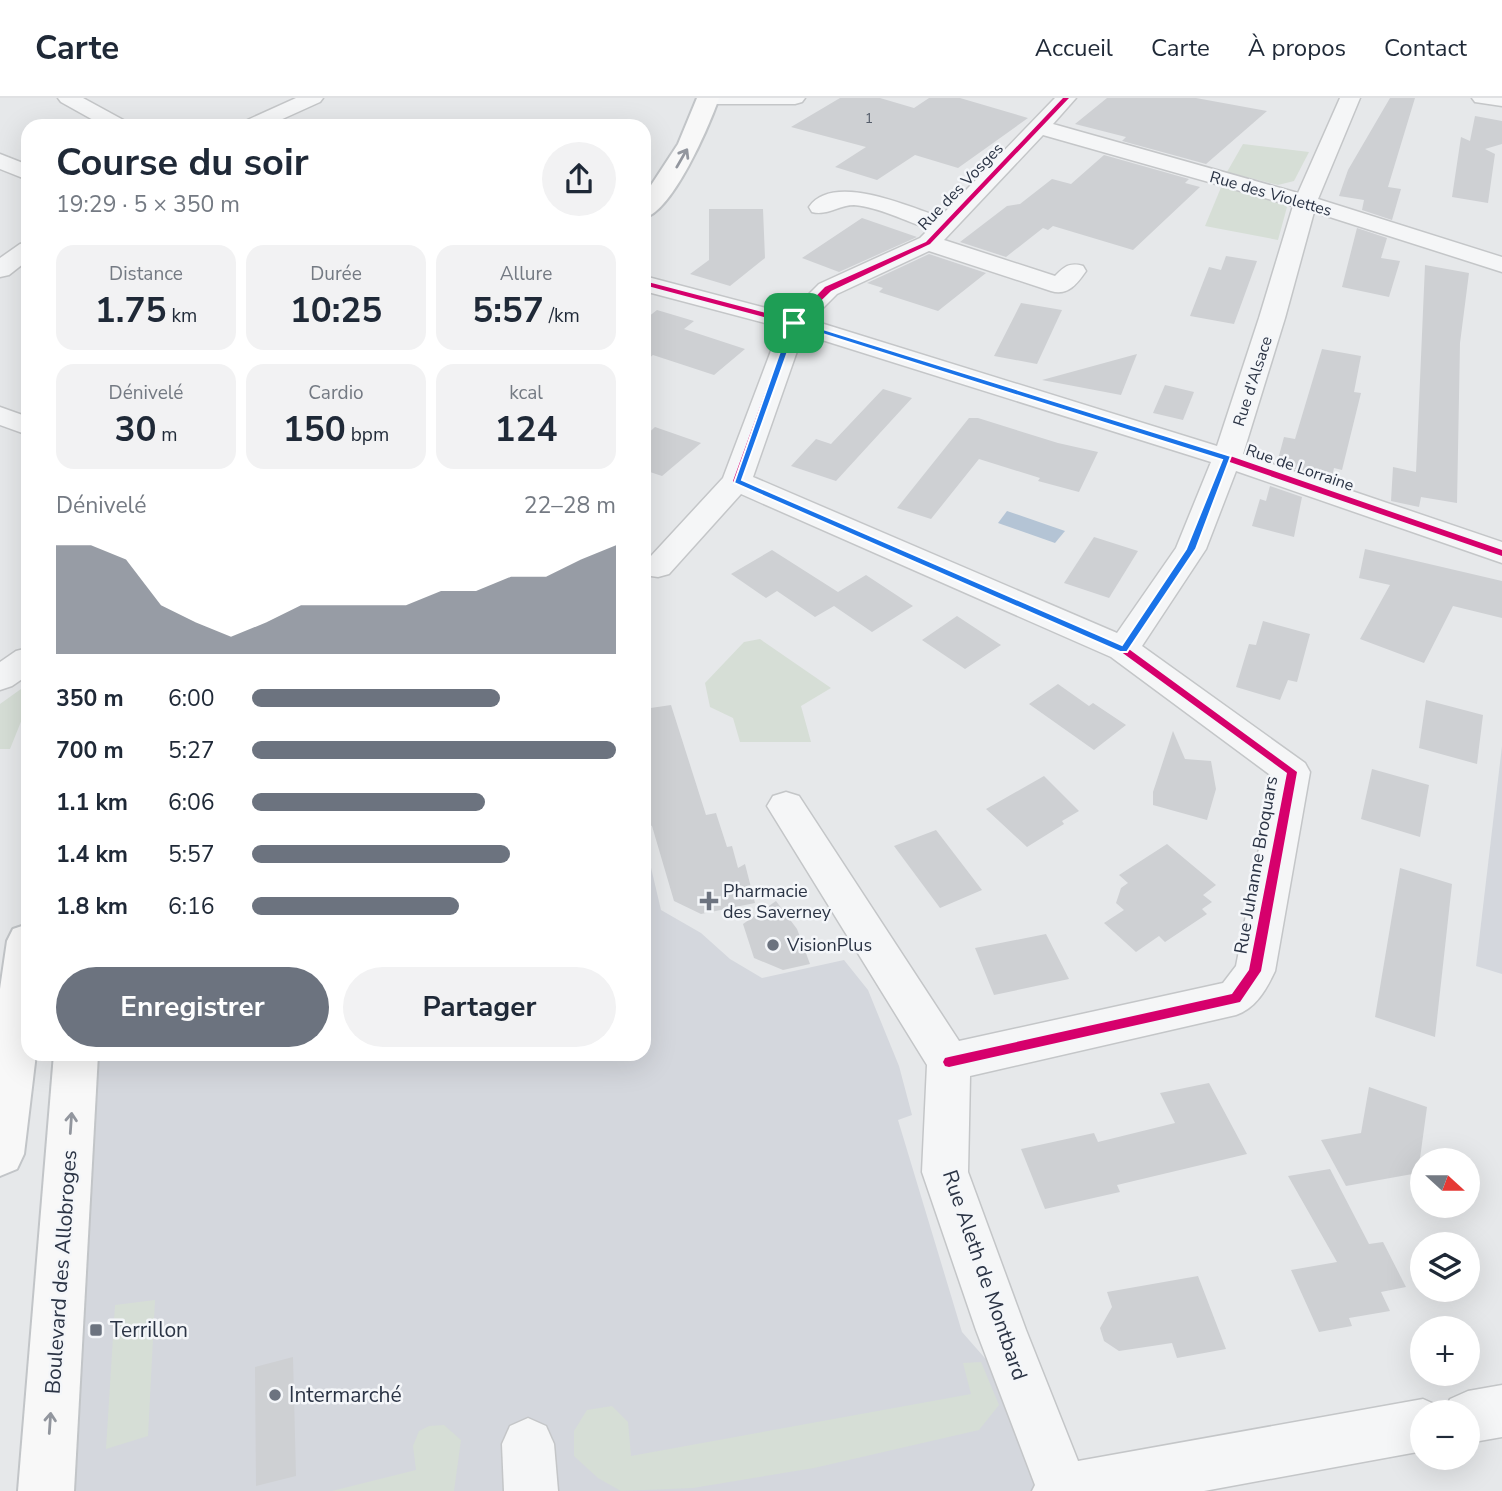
<!DOCTYPE html>
<html lang="fr">
<head>
<meta charset="utf-8">
<style>
  body { margin:0; font-family:"Nunito Sans",sans-serif; background:#f2f2f3; color:#1f2937; height:100vh; display:flex; flex-direction:column; font-size:26px; white-space:nowrap }
  * { box-sizing:border-box; margin:0 }
  p { font-size:23px; color:#747a83 }
  .icon { flex:none; width:38px; height:38px; fill:none; stroke:currentColor; stroke-width:2; stroke-linecap:round; stroke-linejoin:round }
  .map { position:relative; flex:1; overflow:hidden }
  .drawer { position:absolute; left:21px; top:21px; width:630px; height:942px; display:flex; flex-direction:column; background:#fff; border-radius:21px; box-shadow:0 7px 28px #0002 }
  .drawer>* { flex:none }
  .needle { width:46px; rotate:111deg }
  .controls { position:absolute; left:1410px; top:1050px; display:grid; gap:14px }
  .controls a { display:grid; place-items:center; width:70px; height:70px; border-radius:50%; background:#fff; box-shadow:0 7px 28px #0002; font-size:35px }
  .pin { position:absolute; display:grid; place-items:center; width:60px; height:60px; color:#fff; margin:-30px; border-radius:14px; box-shadow:0 4px 10px #0006 }
  .round { display:grid; place-items:center; flex:none; width:74px; height:74px; border-radius:37px; background:#f2f2f3 }
  .summary { display:flex; align-items:center; justify-content:space-between; height:119px; padding:0 35px }
  h1 { font-size:38px; font-weight:700; line-height:52px }
  .figures { display:grid; grid-template-columns:repeat(3,1fr); gap:10px; height:119px; padding:7px 35px }
  .figures div { display:grid; align-content:center; border-radius:18px; background:#f2f2f3; text-align:center }
  .figures b { font-size:35px; font-weight:700 }
  .figures small { font-size:19px; font-weight:400 }
  .figures p { font-size:19px }
  .chart { height:196px; padding:14px 35px }
  .chart p { display:flex; justify-content:space-between }
  .chart svg { width:100%; height:126px; margin-top:7px; fill:#6c737f; opacity:.7 }
  .cta { display:flex; gap:14px; margin-top:auto; padding:14px 35px }
  .cta a { flex:1; height:80px; border-radius:42px; background:#6c737f; color:#fff; font-size:28px; font-weight:700; line-height:80px; text-align:center }
  .cta a+a { background:#f2f2f3; color:#1f2937 }
  ul { padding:0 35px; list-style:none; font-size:23px }
  li { display:grid; grid-template-columns:112px 84px 1fr; align-items:center; height:52px }
  li i { height:18px; border-radius:9px; background:#6c737f }
  header { display:flex; align-items:center; gap:42px; box-sizing:border-box; height:98px; padding:0 35px; background:#fff; border-bottom:2px solid #e0e1e3 }
  header strong { font-size:33px }
  nav { display:flex; gap:38px; margin-inline-start:auto; font-size:24px }
  .map>svg:first-child { display:block }
</style>
</head>
<body>
<header>
<strong>Carte</strong>
<nav><a>Accueil</a><a>Carte</a><a>À propos</a><a>Contact</a></nav>
</header>
<div class="map">
<svg width="1502" height="1393" viewBox="0 0 1502 1393">
  <rect width="100%" height="100%" fill="#e6e8ea"/>
  <g fill="#d4d7dd">
    <path d="M 1502,648 L 1502,876 L 1476,868 Z"/>
    <path d="M 644,740 L 661,812 L 701,835 L 730,861 L 762,880 L 844,862 L 868,892 L 899,968 L 912,1017 L 898,1022 L 962,1234 L 1035,1317 L 1060,1393 L 45,1393 L 76,956 L 644,956 Z"/>
  </g>
  <g fill="#d6ded6">
    <path d="M 1243,46 L 1309,54 L 1294,83 L 1278,87 L 1227,74 Z"/>
    <path d="M 1222,87 L 1284,106 L 1287,109 L 1278,142 L 1205,128 Z"/>
    <path d="M 760,541 L 831,590 L 801,608 L 811,644 L 740,644 L 733,620 L 710,609 L 705,585 L 744,544 Z"/>
    <path d="M 28,586 L 28,606 L 10,651 L 0,651 L 0,606 Z"/>
    <path d="M 155,1202 L 148,1338 L 106,1351 L 115,1207 Z"/>
    <path d="M 981,1264 L 999,1307 L 979,1332 L 814,1370 L 693,1390 L 621,1393 L 598,1380 L 574,1358 L 574,1333 L 587,1312 L 612,1308 L 628,1324 L 631,1358 L 971,1296 L 963,1265 Z"/>
    <path d="M 444,1327 L 461,1342 L 454,1393 L 332,1393 L 416,1372 L 413,1348 L 419,1333 L 429,1328 Z"/>
  </g>
  <path fill="#b4c4d5" d="M 1007,413 L 1065,433 L 1055,445 L 998,425 Z"/>
  <g fill="#ced0d3">
    <path d="M 840,0 L 880,0 L 914,10 L 929,0 L 960,0 L 1028,20 L 958,70 L 915,57 L 877,82 L 835,69 L 866,49 L 791,29 Z"/>
    <path d="M 1107,0 L 1196,0 L 1267,13 L 1206,66 L 1122,43 L 1126,39 L 1075,26 Z"/>
    <path d="M 1390,0 L 1415,0 L 1388,89 L 1401,91 L 1392,122 L 1362,112 L 1364,102 L 1339,98 L 1348,72 Z"/>
    <path d="M 1475,18 L 1502,23 L 1502,46 L 1485,51 L 1495,56 L 1488,105 L 1452,99 L 1461,39 L 1470,43 Z"/>
    <path d="M 1104,57 L 1189,81 L 1185,85 L 1200,89 L 1133,152 L 1053,128 L 1048,132 L 1043,130 L 1006,159 L 960,144 L 1007,108 L 1020,106 L 1052,81 L 1071,86 Z"/>
    <path d="M 709,111 L 763,111 L 765,160 L 730,188 L 690,176 L 709,162 Z"/>
    <path d="M 862,120 L 917,139 L 839,174 L 802,160 Z"/>
    <path d="M 1357,130 L 1387,140 L 1381,160 L 1400,163 L 1389,199 L 1342,189 Z"/>
    <path d="M 929,156 L 986,175 L 938,213 L 879,194 L 883,190 L 867,185 Z"/>
    <path d="M 1226,158 L 1257,163 L 1234,226 L 1190,218 L 1209,169 L 1221,172 Z"/>
    <path d="M 1425,167 L 1469,175 L 1460,245 L 1457,405 L 1421,399 L 1419,409 L 1391,403 L 1393,369 L 1416,374 Z"/>
    <path d="M 1021,205 L 1062,212 L 1037,266 L 994,258 Z"/>
    <path d="M 657,212 L 694,223 L 684,231 L 745,251 L 714,277 L 653,257 L 644,264 L 644,217 L 648,219 Z"/>
    <path d="M 1322,251 L 1361,258 L 1354,294 L 1361,295 L 1342,372 L 1334,370 L 1331,383 L 1277,365 L 1284,339 L 1295,341 Z"/>
    <path d="M 1137,256 L 1121,297 L 1042,282 Z"/>
    <path d="M 1165,287 L 1194,294 L 1183,322 L 1153,315 Z"/>
    <path d="M 883,291 L 912,300 L 836,383 L 791,368 L 816,341 L 831,346 Z"/>
    <path d="M 969,320 L 978,320 L 1058,345 L 1098,354 L 1079,394 L 1038,383 L 1040,380 L 979,361 L 931,421 L 897,410 Z"/>
    <path d="M 655,329 L 701,345 L 662,378 L 644,372 L 644,339 Z"/>
    <path d="M 1270,388 L 1302,399 L 1294,439 L 1252,428 L 1260,401 L 1266,403 Z"/>
    <path d="M 1094,439 L 1138,453 L 1109,500 L 1064,485 Z"/>
    <path d="M 1365,451 L 1502,483 L 1502,520 L 1453,508 L 1424,565 L 1360,541 L 1390,487 L 1359,480 Z"/>
    <path d="M 772,452 L 838,494 L 866,477 L 913,508 L 872,534 L 834,508 L 815,519 L 777,493 L 766,500 L 731,476 Z"/>
    <path d="M 957,518 L 1001,547 L 965,571 L 922,542 Z"/>
    <path d="M 1263,523 L 1310,536 L 1297,584 L 1288,582 L 1280,602 L 1236,589 L 1249,546 L 1256,547 Z"/>
    <path d="M 1058,586 L 1089,608 L 1093,605 L 1126,627 L 1094,652 L 1029,606 Z"/>
    <path d="M 1426,602 L 1483,617 L 1477,666 L 1419,650 Z"/>
    <path d="M 671,607 L 706,717 L 716,715 L 727,749 L 732,748 L 738,770 L 745,766 L 755,805 L 701,816 L 674,803 L 652,728 L 644,724 L 644,611 Z"/>
    <path d="M 1173,633 L 1185,661 L 1211,663 L 1216,691 L 1207,722 L 1153,707 L 1153,694 Z"/>
    <path d="M 1372,671 L 1429,687 L 1420,739 L 1361,721 Z"/>
    <path d="M 1044,678 L 1079,713 L 1062,723 L 1064,726 L 1027,749 L 986,711 Z"/>
    <path d="M 936,732 L 982,792 L 940,810 L 894,748 Z"/>
    <path d="M 1167,746 L 1216,787 L 1203,797 L 1212,804 L 1202,811 L 1207,816 L 1165,844 L 1159,838 L 1136,854 L 1104,825 L 1124,812 L 1116,805 L 1121,790 L 1128,785 L 1119,777 Z"/>
    <path d="M 1400,770 L 1452,786 L 1435,939 L 1375,919 Z"/>
    <path d="M 776,803 L 797,831 L 810,866 L 783,872 L 754,860 L 743,826 Z"/>
    <path d="M 1046,836 L 1069,881 L 994,897 L 975,850 Z"/>
    <path d="M 1209,985 L 1247,1056 L 1117,1087 L 1120,1094 L 1045,1111 L 1021,1051 L 1094,1035 L 1098,1044 L 1175,1025 L 1160,995 Z"/>
    <path d="M 1369,989 L 1427,1009 L 1418,1075 L 1346,1088 L 1321,1042 L 1361,1035 Z"/>
    <path d="M 1330,1071 L 1369,1146 L 1383,1144 L 1406,1189 L 1381,1194 L 1390,1213 L 1349,1220 L 1352,1228 L 1319,1234 L 1291,1172 L 1337,1164 L 1288,1078 Z"/>
    <path d="M 1198,1178 L 1226,1251 L 1177,1260 L 1172,1245 L 1119,1253 L 1104,1243 L 1100,1230 L 1112,1209 L 1107,1194 Z"/>
    <path d="M 293,1259 L 296,1378 L 256,1388 L 255,1269 Z"/>
  </g>
  <g fill="none" stroke-linecap="round" stroke-linejoin="round">
    <g stroke="#c4c6c8" stroke-width="3">
      <g id="street">
        <path d="M 58,0 L 83,0 L 127,24 L 131,28 L 104,28 L 61,4 Z"/>
        <path d="M 296,0 L 323,0 L 320,4 L 267,28 L 239,28 L 243,24 Z"/>
        <path d="M 698,0 L 805,0 L 802,4 L 795,6 L 708,6 L 701,4 Z"/>
        <path d="M 1055,0 L 1076,0 L 1053,26 L 1298,95 L 1340,0 L 1360,0 L 1318,101 L 1502,159 L 1502,174 L 1314,114 L 1285,220 L 1243,356 L 1502,444 L 1502,465 L 1236,373 L 1206,451 L 1142,548 L 1305,665 L 1310,674 L 1275,873 C 1266,892 1256,910 1236,917 L 970,978 L 968,1074 L 1026,1232 L 1078,1363 L 1423,1301 L 1441,1309 L 1444,1314 L 1423,1314 L 1423,1353 L 1204,1393 L 1032,1393 L 1035,1387 L 976,1232 L 922,1074 L 927,967 L 767,708 L 773,698 L 786,694 L 799,698 L 959,943 L 1223,885 L 1236,868 L 1273,679 L 1111,559 L 741,396 L 669,476 L 658,479 L 644,477 L 644,457 L 651,458 L 723,380 L 780,229 L 644,193 L 644,178 L 789,216 L 819,186 L 920,140 L 929,131 C 906,123 878,109 854,107 C 839,107 827,118 812,114 L 809,109 C 833,74 909,109 940,119 ZM 1043,37 L 1293,108 L 1259,220 L 1217,348 L 811,222 L 837,196 L 929,153 L 1051,193 C 1068,198 1077,186 1086,173 L 1083,168 C 1069,164 1064,169 1055,178 L 944,142 ZM 803,236 L 1211,364 L 1176,450 L 1117,535 L 753,379 Z"/>
        <path d="M 1472,0 L 1502,0 L 1502,8 L 1475,4 Z"/>
        <path d="M 0,56 L 28,67 L 28,82 L 0,71 Z"/>
        <path d="M 28,144 L 28,162 L 9,177 L 0,179 L 0,160 L 20,146 Z"/>
        <path d="M 0,309 L 28,319 L 28,337 L 0,327 Z"/>
        <path d="M 28,550 L 28,577 L 12,588 L 0,592 L 0,564 L 16,553 Z"/>
        <path d="M 1502,1287 L 1502,1339 L 1468,1345 L 1468,1314 L 1444,1314 L 1450,1301 L 1468,1293 Z"/>
        <path d="M 528,1320 L 546,1328 L 554,1346 L 558,1393 L 504,1393 L 502,1346 L 510,1328 Z"/>
      </g>
    </g>
    <g stroke="#c2c5c8" stroke-width="4">
      <g id="primary">
        <path d="M 697,0 L 719,0 C 709,28 673,113 644,120 L 644,98 L 678,46 Z"/>
        <path d="M 28,826 L 28,956 L 36,956 L 24,1056 L 17,1071 L 0,1078 L 0,891 L 7,843 L 13,831 Z"/>
        <path d="M 54,956 L 98,956 L 74,1393 L 18,1393 Z"/>
      </g>
    </g>
    <use href="#street" fill="#f5f6f7" fill-rule="evenodd"/>
    <use href="#primary" fill="#f8f8f8" fill-rule="evenodd"/>
    <g stroke="#f4f6f9" stroke-width="5">
      <path id="cycleway" d="M 1063,0 L 1069,0 L 930,146 L 831,193 L 799,224 L 1230,358 L 1502,452 L 1502,458 L 1224,362 L 797,228 L 742,382 L 1126,549 L 1297,674 L 1261,873 L 1240,904 L 949,969 L 945,968 L 943,964 L 945,960 L 949,959 L 1232,896 L 1249,872 L 1287,675 L 1120,553 L 734,385 L 733,383 L 790,226 L 644,187 L 644,183 L 793,222 L 825,189 L 926,144 Z"/>
    </g>
    <use href="#cycleway" fill="#d6006c" fill-rule="evenodd"/>
  </g>
  <defs><path id="oneway-shaft" d="M-6 0H5M1.5-3L5.5 0L1.5 3" fill="none" stroke-width="1.6" stroke-linecap="round" stroke-linejoin="round" transform="scale(1.75)"/></defs>
  <g stroke="#92969e">
    <use href="#oneway-shaft" transform="translate(682 60) rotate(-60)"/>
    <use href="#oneway-shaft" transform="translate(71 1025) rotate(-86)"/>
    <use href="#oneway-shaft" transform="translate(50 1325) rotate(-86)"/>
  </g>
  <path fill="#1a73e8" stroke="#fff" stroke-width="2" fill-rule="evenodd" d="M 794,222 L 1231,358 L 1196,451 L 1127,554 L 1120,554 L 734,385 L 790,225 ZM 797,228 L 1222,362 L 1186,451 L 1122,547 L 742,382 Z"/>
  <g fill="#6c737f" stroke="#f4f6f9" stroke-width="2.5">
    <path d="M705.5 792.5h7v7h7v7h-7v7h-7v-7h-7v-7h7z"/>
    <circle cx="773" cy="847" r="7"/>
    <rect x="89" y="1225" width="14" height="14" rx="3.5"/>
    <circle cx="275" cy="1297" r="7"/>
  </g>
  <g text-anchor="middle" stroke-width="5" stroke-linejoin="round" paint-order="stroke">
    <g font-size="14" fill="#545c69">
      <text x="869" y="25">1</text>
    </g>
    <g font-size="16" fill="#2b3445" stroke="#f4f6f9">
      <text transform="translate(960 88) rotate(-46)" y="6">Rue des Vosges</text>
      <text transform="translate(1271 95) rotate(16)" y="6">Rue des Violettes</text>
      <text transform="translate(1252 283) rotate(-72)" y="6">Rue d'Alsace</text>
      <text transform="translate(1300 369) rotate(19)" y="6">Rue de Lorraine</text>
    </g>
    <g font-size="18" fill="#2b3445" stroke="#f4f6f9">
      <text transform="translate(1256 767) rotate(-80)" y="6">Rue Juhanne Broquars</text>
    </g>
    <g font-size="18" fill="#2b3445" stroke="#f4f6f9" text-anchor="start">
      <text x="723" y="799">Pharmacie<tspan x="723" dy="21">des Saverney</tspan></text>
      <text x="787" y="853">VisionPlus</text>
    </g>
    <g font-size="21" fill="#2b3445" stroke="#f4f6f9">
      <text transform="translate(61 1174) rotate(-86)" y="7">Boulevard des Allobroges</text>
      <text transform="translate(985 1177) rotate(71)" y="7">Rue Aleth de Montbard</text>
    </g>
    <g font-size="21" fill="#2b3445" stroke="#f4f6f9" text-anchor="start">
      <text x="110" y="1239">Terrillon</text>
      <text x="289" y="1304">Intermarché</text>
    </g>
  </g>
</svg>
<div class="controls">
<a><svg class="needle" viewBox="-14 -14 28 28"><path d="M0-13l5 13h-10z" fill="#e53935"/><path d="M0 13l5-13h-10z" fill="#747a83"/></svg></a>
<a><svg class="icon" aria-label="layers" viewBox="0 0 24 24"><path d="M12 4l9 5-9 5-9-5zM3 14l9 5 9-5"/></svg></a>
<a>+</a>
<a>−</a>
</div>
<div class="pin" style="left:794px;top:225px;background:#1e9e55"><svg class="icon" aria-label="arrive" viewBox="0 0 24 24"><path d="M6 21V4h12l-3 4 3 4H6"/></svg></div>
<section class="drawer">
<div class="summary"><div><h1>Course du soir</h1><p>19:29 · 5 × 350 m</p></div><a class="round"><svg class="icon" aria-label="share" viewBox="0 0 24 24"><path d="M12 15V3M7 8l5-5 5 5M5 13v7h14v-7"/></svg></a></div>
<div class="figures">
<div><p>Distance</p><b>1.75<small> km</small></b></div>
<div><p>Durée</p><b>10:25</b></div>
<div><p>Allure</p><b>5:57<small> /km</small></b></div>
</div>
<div class="figures">
<div><p>Dénivelé</p><b>30<small> m</small></b></div>
<div><p>Cardio</p><b>150<small> bpm</small></b></div>
<div><p>kcal</p><b>124</b></div>
</div>
<div class="chart"><p><span>Dénivelé</span>22–28 m</p>
<svg viewBox="0 0 160 44" preserveAspectRatio="none"><path d="M0 44V6L10 6L20 11L30 27L40 33L50 38L60 33L70 27L80 27L90 27L100 27L110 22L120 22L130 17L140 17L150 11L160 6V44z"/></svg>
</div>
<ul>
<li><b>350 m</b>6:00<i style="width:68%"></i></li>
<li><b>700 m</b>5:27<i style="width:100%"></i></li>
<li><b>1.1 km</b>6:06<i style="width:64%"></i></li>
<li><b>1.4 km</b>5:57<i style="width:71%"></i></li>
<li><b>1.8 km</b>6:16<i style="width:57%"></i></li>
</ul>
<div class="cta"><a>Enregistrer</a><a>Partager</a></div>
</section>
</div>
</body>
</html>
